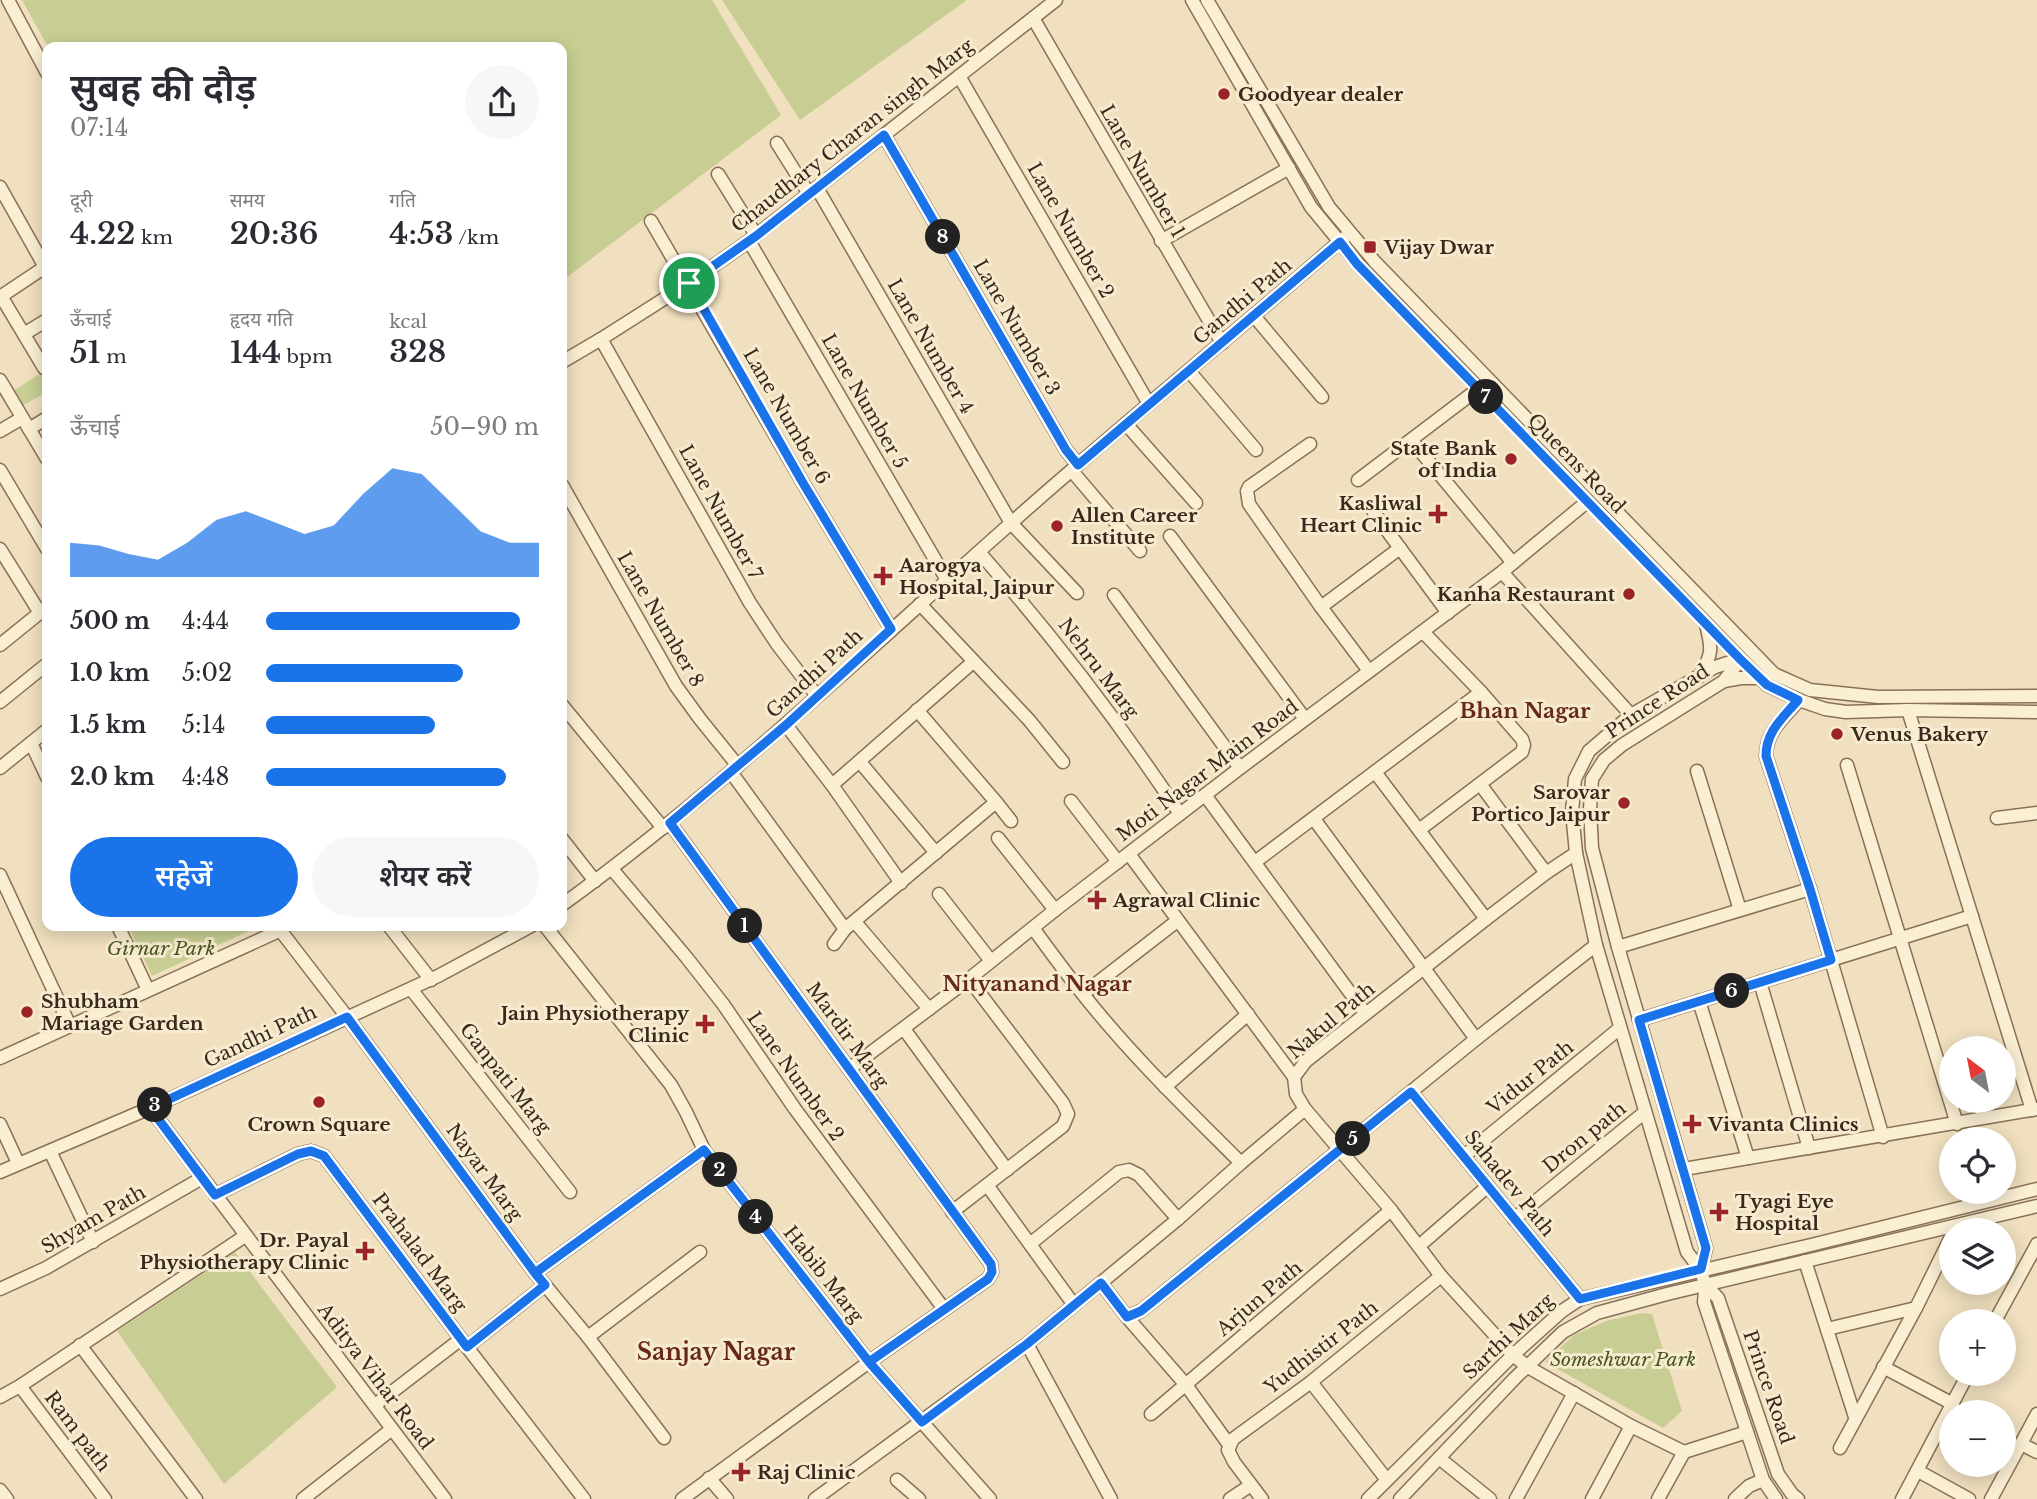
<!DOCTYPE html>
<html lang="hi">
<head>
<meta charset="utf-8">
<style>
  body { margin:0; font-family:"Libre Baskerville","Noto Sans Devanagari",serif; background:#f7f7f7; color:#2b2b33; height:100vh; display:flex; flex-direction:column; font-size:26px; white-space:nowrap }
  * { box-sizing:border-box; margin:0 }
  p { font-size:23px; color:#7c7c81 }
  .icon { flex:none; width:38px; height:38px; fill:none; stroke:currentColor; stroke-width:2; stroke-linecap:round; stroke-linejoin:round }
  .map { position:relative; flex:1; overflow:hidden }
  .sheet { position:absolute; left:42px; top:42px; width:525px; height:889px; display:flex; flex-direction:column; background:#fff; border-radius:14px; box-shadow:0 4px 18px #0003 }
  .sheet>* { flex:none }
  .needle { width:46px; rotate:328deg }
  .fabs { position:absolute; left:1939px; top:1036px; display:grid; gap:14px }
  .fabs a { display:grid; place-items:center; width:77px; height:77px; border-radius:50%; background:#fff; box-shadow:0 4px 18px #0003; font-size:35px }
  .pin { position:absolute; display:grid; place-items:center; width:60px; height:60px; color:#fff; margin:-30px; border:4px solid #fff; border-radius:50%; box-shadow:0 2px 7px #0007 }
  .km { position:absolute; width:35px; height:35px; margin:-18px; border-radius:50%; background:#222; color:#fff; font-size:19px; line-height:35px; text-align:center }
  .round { display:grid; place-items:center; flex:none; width:74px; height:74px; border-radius:37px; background:#f7f7f7 }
  .summary { display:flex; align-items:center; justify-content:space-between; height:119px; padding:0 28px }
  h1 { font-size:38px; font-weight:600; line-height:52px }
  .metrics { display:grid; grid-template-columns:repeat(3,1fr); gap:10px; height:119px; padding:7px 28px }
  .metrics div { display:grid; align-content:center }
  .metrics b { font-size:30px; font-weight:600 }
  .metrics small { font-size:19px; font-weight:400 }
  .metrics p { font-size:19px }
  .chart { height:196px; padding:14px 28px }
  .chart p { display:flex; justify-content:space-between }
  .chart svg { width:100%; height:126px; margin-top:7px; fill:#1a73e8; opacity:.7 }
  .action { display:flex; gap:14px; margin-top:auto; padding:14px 28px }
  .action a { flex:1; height:80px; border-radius:42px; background:#1a73e8; color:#fff; font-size:28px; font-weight:600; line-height:80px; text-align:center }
  .action a+a { background:#f7f7f7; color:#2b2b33 }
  ul { padding:0 28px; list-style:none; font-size:23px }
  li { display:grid; grid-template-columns:112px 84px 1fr; align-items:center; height:52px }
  li i { height:18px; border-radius:9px; background:#1a73e8 }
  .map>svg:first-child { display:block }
</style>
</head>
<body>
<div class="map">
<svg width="2037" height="1499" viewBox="0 0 2037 1499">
  <rect width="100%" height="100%" fill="#f0e0bf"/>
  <g fill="#c8ce93">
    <path d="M 22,0 L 712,0 L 781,115 L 562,281 L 562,47 L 48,47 Z"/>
    <path d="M 722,0 L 967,0 L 800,120 Z"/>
    <path d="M 47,369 L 47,392 L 22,406 L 13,391 Z"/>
    <path d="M 128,926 L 259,926 L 152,976 Z"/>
    <path d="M 235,1252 L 337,1387 L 224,1484 L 117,1331 Z"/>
    <path d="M 1642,1313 L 1652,1314 L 1682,1411 L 1663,1428 L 1545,1362 L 1574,1335 L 1606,1321 Z"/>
  </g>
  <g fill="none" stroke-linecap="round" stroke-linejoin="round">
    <g stroke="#897157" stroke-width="15">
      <g id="minor">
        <path d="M 8,0 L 47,73"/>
        <path d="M 1192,0 L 1311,207 L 1358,264 L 1767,685 L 1799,700 L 1825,709 L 1846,712 L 1908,710 L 2037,712"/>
        <path d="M 1207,0 L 1329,207 L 1375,262 L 1774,674 L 1810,690 L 1878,697 L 2037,696"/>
        <path d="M 1033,18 L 1222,343"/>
        <path d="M 959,76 L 1149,404"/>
        <path d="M 884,135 L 1066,450 L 1078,465"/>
        <path d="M 777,143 L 809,194"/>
        <path d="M 718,174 L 756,235"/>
        <path d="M 0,187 L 45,267"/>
        <path d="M 817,188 L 1011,523 L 1077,593"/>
        <path d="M 651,221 L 803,483 L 891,629"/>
        <path d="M 749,241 L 947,580"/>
        <path d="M 1161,241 L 1289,168"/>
        <path d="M 1,296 L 44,368 L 47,367"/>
        <path d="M 0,297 L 45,267 L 47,268"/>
        <path d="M 1254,316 L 1322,397"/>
        <path d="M 24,334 L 47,320"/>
        <path d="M 601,339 L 750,603 L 777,644 L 817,696"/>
        <path d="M 562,362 L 601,339 L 689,283 L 749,241 L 1056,0"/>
        <path d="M 1189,371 L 1256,450"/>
        <path d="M 0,380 L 47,459"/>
        <path d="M 1126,424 L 1196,503"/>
        <path d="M 29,429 L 47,418"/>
        <path d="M 0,431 L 22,418"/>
        <path d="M 1412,441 L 1513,563"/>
        <path d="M 1310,444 L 1249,487 L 1247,491 L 1249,504 L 1321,607 L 1369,671"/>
        <path d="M 0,470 L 47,549"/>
        <path d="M 1072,471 L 1140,551"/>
        <path d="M 1358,480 L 1478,389"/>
        <path d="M 562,485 L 676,686 L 700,719 L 738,766"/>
        <path d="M 1374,513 L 1448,613"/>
        <path d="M 1170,536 L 1305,719"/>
        <path d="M 0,549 L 40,613"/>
        <path d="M 979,552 C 1052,635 1119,722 1180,814"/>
        <path d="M 1502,572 L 1631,715"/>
        <path d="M 1114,595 L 1240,768"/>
        <path d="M 920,604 L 1029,720 L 1063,762"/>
        <path d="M 1321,607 L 1400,548"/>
        <path d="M 0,645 L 47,607"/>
        <path d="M 1740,659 L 1715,667 L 1631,715 L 1589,751 L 1575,779 L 1572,812 L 1576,853 L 1596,945 L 1687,1252 C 1702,1271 1707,1278 1704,1302 L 1763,1480 L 1776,1499"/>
        <path d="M 1700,676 C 1713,653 1712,649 1706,624"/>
        <path d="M 1724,681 L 1741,678 L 1760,678"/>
        <path d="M 1799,700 C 1783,719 1766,731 1766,756 L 1810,889 L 1883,1137"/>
        <path d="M 0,702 L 47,664"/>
        <path d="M 562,705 L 663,828"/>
        <path d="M 917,710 L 996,802"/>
        <path d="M 1908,710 L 2032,1110"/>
        <path d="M 786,725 L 832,785 L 901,883"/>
        <path d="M 31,743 L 47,777"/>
        <path d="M 860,762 L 936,853"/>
        <path d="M 1847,765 L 1957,1124"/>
        <path d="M 0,768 L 47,730"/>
        <path d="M 1697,771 L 1740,910"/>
        <path d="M 731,772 L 845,929"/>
        <path d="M 1375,772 L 1486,919"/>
        <path d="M 1480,784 L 1546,873"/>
        <path d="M 832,785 L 973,662"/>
        <path d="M 1205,795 L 1365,1013"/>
        <path d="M 1071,801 L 1118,862"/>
        <path d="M 1997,818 L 2037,813"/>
        <path d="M 1314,819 L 1476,1039"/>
        <path d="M 670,823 L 991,1264 L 992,1272 L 988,1279 L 869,1362 L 682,1499"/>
        <path d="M 1419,830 L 1522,752 L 1524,745 L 1522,739 L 1481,692 L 1423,632"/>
        <path d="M 998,838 L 1055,910"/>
        <path d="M 562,839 L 595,881"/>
        <path d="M 1576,853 L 1546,873 L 1486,919 L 1306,1061 L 1294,1077 L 1296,1094 L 1305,1109 L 1391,1210 L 1441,1276 L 1513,1355 L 1528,1367 L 1631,1426 L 1684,1452"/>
        <path d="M 1129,854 L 1294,1077"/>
        <path d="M 1255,862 L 1481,692"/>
        <path d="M 612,869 L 687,958 L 723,1004 L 795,1109 L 944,1309"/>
        <path d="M 0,875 L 70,1026"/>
        <path d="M 939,894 L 991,961"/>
        <path d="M 562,905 C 721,790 863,654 1010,524 C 1119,427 1234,334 1344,238"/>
        <path d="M 855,922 L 929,1009"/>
        <path d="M 118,926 L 148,990"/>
        <path d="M 277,926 L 347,1017 L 535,1273 L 588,1337 L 664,1438"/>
        <path d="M 389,926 L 431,980"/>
        <path d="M 545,926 L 671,1085 L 686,1112 L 704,1150 L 869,1362 L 990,1499"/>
        <path d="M 1033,928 C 1049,950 1065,972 1082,993 C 1130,1054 1186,1108 1241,1163"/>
        <path d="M 834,944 L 845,929 L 996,802 L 1011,821"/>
        <path d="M 1618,947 L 1810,889"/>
        <path d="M 1760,982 L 1809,1148"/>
        <path d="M 411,989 L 570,1192"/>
        <path d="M 1083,994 L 1177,921"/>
        <path d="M 1699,1001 L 1748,1158"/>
        <path d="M 1639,1020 L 1972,916"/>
        <path d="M 904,1029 L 1007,1170"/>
        <path d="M 0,1058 L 281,930"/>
        <path d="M 849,1069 L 969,979 L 1055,910 L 1240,768 L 1502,572 L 1588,501"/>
        <path d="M 1165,1087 L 1248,1014"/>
        <path d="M 1411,1092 L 1580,1299"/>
        <path d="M 150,1108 L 445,1499"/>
        <path d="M 0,1124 L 18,1163"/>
        <path d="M 50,1151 L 93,1242"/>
        <path d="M 1464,1156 L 1620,1028"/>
        <path d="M 1684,1169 L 2037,1109"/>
        <path d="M 0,1172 L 150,1108 L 438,976 L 531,926"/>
        <path d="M 987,1185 L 1074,1305"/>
        <path d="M 215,1195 L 298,1154 L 311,1151 L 324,1156 L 467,1347 L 584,1499"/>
        <path d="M 952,1212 L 1063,1126 L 1068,1114 L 1063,1103 L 969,979"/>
        <path d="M 1514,1219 L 1645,1112"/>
        <path d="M 1030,1244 L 1119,1172 L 1129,1170 L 1139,1175 L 1178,1219"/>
        <path d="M 1419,1246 L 1488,1186"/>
        <path d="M 1805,1261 L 1855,1417"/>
        <path d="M 1701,1269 L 1706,1248 L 1618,947 L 1592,848 L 1590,809 L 1592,779 L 1604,760 L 1622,745 L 1724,681 L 1740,660"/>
        <path d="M 535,1273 L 704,1150"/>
        <path d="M 1101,1283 L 1127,1317 L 1141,1311 L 1476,1039 L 1596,945"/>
        <path d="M 1706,1285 L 1718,1298 L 1778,1474 L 1792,1494 L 1798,1499"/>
        <path d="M 0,1289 L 46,1268 L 202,1178"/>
        <path d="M 1127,1317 L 1186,1385 L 1230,1446"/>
        <path d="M 1995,1321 L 2037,1244"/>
        <path d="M 1827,1329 L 1916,1308"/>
        <path d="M 588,1337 L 700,1252"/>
        <path d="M 1027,1344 L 1111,1499"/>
        <path d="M 80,1345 L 196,1499"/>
        <path d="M 467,1347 L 545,1285"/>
        <path d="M 1883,1367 L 1953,1404"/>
        <path d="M 1311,1382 L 1387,1480"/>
        <path d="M 20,1386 L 105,1499"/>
        <path d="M 0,1397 L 20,1386 L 245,1236"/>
        <path d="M 375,1405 L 461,1339"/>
        <path d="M 1151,1414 L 1391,1210"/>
        <path d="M 2021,1444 L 2037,1452"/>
        <path d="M 1840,1448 L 1916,1308 L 1951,1237"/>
        <path d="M 1439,1458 L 1490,1499"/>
        <path d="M 1918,1471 L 1969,1499"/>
        <path d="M 709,1478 L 727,1499"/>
        <path d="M 897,1480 L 919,1499"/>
        <path d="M 0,1490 L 7,1499"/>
        <path d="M 303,1499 L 392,1429"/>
        <path d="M 815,1499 L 1027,1344 L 1178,1219 L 1241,1163 L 1305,1109"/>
        <path d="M 1230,1499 L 1251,1485"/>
        <path d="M 1262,1499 L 1234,1462 L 1228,1450 L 1233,1439 L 1311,1382 L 1441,1276"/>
        <path d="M 1368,1499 L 1513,1355 L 1562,1311 L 1580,1299 L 1811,1245 L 2037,1189"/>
        <path d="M 1400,1499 L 1515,1378 L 1563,1332 L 1597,1313 L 1667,1294 L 2037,1206"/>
        <path d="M 1516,1499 L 1574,1393"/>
        <path d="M 1592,1499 L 1631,1426"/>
        <path d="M 1658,1499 L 1684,1452 L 1747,1432"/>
        <path d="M 1735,1499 L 1749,1486 L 1763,1480"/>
        <path d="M 1902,1499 L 1968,1374"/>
        <path d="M 1991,1499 L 2037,1414"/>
      </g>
    </g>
    <use href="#minor" stroke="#faeed3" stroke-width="12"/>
  </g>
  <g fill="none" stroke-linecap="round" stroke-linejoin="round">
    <g stroke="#fff" stroke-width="14">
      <path id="route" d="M 689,283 L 803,483 L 891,629 L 786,725 L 670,823 L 991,1264 L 992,1272 L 988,1279 L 869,1362 L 704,1150 L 535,1273 L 545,1285 L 467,1347 L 324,1156 L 311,1151 L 298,1154 L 215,1195 L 150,1108 L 347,1017 L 535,1273 L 704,1150 L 869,1362 L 922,1422 L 1027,1344 L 1101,1283 L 1127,1317 L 1141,1311 L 1411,1092 L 1580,1299 L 1701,1269 L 1706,1248 L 1639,1020 L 1831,960 L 1810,889 L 1766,756 C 1766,731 1783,718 1798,700 L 1767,685 L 1740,659 L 1357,264 L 1340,242 L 1078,465 L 1066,450 L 884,135 L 756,236 L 689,283"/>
    </g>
    <use href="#route" stroke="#1a73e8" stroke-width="9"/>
  </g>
  <g fill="#9a2427" stroke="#f7ebcf" stroke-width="2.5">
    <circle cx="1224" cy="94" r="7"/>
    <rect x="1363" y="240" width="14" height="14" rx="3.5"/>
    <circle cx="1511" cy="459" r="7"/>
    <path d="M1434.5 503.5h7v7h7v7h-7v7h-7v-7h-7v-7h7z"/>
    <circle cx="1057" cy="526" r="7"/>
    <path d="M879.5 565.5h7v7h7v7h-7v7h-7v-7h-7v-7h7z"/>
    <circle cx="1629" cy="594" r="7"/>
    <circle cx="1837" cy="734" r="7"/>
    <circle cx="1624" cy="803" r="7"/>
    <path d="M1093.5 889.5h7v7h7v7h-7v7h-7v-7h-7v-7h7z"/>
    <circle cx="27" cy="1012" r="7"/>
    <path d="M701.5 1013.5h7v7h7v7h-7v7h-7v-7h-7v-7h7z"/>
    <circle cx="319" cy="1102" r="7"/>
    <path d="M1688.5 1113.5h7v7h7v7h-7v7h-7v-7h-7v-7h7z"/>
    <path d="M1715.5 1201.5h7v7h7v7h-7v7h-7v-7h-7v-7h7z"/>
    <path d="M361.5 1240.5h7v7h7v7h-7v7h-7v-7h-7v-7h7z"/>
    <path d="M737.5 1461.5h7v7h7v7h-7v7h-7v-7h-7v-7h7z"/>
  </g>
  <g text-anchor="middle" stroke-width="6" stroke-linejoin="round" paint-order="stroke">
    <g font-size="19" font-weight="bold" fill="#38291c" stroke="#f7ebcf" text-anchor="start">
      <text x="1238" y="101">Goodyear dealer</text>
      <text x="1384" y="254">Vijay Dwar</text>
      <text x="1497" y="455" text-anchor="end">State Bank<tspan x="1497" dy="22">of India</tspan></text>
      <text x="1422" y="510" text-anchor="end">Kasliwal<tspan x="1422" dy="22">Heart Clinic</tspan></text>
      <text x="1071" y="522">Allen Career<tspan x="1071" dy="22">Institute</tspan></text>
      <text x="899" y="572">Aarogya<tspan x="899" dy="22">Hospital, Jaipur</tspan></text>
      <text x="1615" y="601" text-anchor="end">Kanha Restaurant</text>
      <text x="1851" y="741">Venus Bakery</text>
      <text x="1610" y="799" text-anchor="end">Sarovar<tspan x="1610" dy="22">Portico Jaipur</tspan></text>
      <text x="1113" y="907">Agrawal Clinic</text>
      <text x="41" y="1008">Shubham<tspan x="41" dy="22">Mariage Garden</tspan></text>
      <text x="689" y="1020" text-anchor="end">Jain Physiotherapy<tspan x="689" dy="22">Clinic</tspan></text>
      <text x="319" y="1131" text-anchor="middle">Crown Square</text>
      <text x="1708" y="1131">Vivanta Clinics</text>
      <text x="1735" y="1208">Tyagi Eye<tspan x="1735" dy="22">Hospital</tspan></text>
      <text x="349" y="1247" text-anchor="end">Dr. Payal<tspan x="349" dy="22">Physiotherapy Clinic</tspan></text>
      <text x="757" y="1479">Raj Clinic</text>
    </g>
    <g font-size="19" fill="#38291c" stroke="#f7ebcf">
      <text transform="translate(852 135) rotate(-38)" y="7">Chaudhary Charan singh Marg</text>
      <text transform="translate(1143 171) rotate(60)" y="7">Lane Number 1</text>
      <text transform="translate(1071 230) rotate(60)" y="7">Lane Number 2</text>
      <text transform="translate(1242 301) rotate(-40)" y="7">Gandhi Path</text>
      <text transform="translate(1017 327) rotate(60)" y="7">Lane Number 3</text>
      <text transform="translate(931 346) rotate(60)" y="7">Lane Number 4</text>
      <text transform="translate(865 401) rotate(60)" y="7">Lane Number 5</text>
      <text transform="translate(787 416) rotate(60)" y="7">Lane Number 6</text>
      <text transform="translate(1577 463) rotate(46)" y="7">Queens Road</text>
      <text transform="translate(721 512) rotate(61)" y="7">Lane Number 7</text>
      <text transform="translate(661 619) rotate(60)" y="7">Lane Number 8</text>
      <text transform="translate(1099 668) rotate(53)" y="7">Nehru Marg</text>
      <text transform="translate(814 673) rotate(-42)" y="7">Gandhi Path</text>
      <text transform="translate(1657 701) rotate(-33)" y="7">Prince Road</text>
      <text transform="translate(1207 770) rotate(-37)" y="7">Moti Nagar Main Road</text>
      <text transform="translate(1331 1020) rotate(-40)" y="7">Nakul Path</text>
      <text transform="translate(848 1035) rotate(54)" y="7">Mardir Marg</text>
      <text transform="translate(260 1036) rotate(-25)" y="7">Gandhi Path</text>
      <text transform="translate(796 1076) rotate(55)" y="7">Lane Number 2</text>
      <text transform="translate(1530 1077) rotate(-39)" y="7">Vidur Path</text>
      <text transform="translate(506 1078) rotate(52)" y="7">Ganpati Marg</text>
      <text transform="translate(1584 1137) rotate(-39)" y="7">Dron path</text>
      <text transform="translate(485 1172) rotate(54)" y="7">Nayar Marg</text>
      <text transform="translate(1510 1183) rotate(51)" y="7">Sahadev Path</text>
      <text transform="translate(93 1219) rotate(-30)" y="7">Shyam Path</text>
      <text transform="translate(420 1252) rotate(53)" y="7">Prahalad Marg</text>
      <text transform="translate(824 1274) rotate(52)" y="7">Habib Marg</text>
      <text transform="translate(1259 1298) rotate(-40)" y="7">Arjun Path</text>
      <text transform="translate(1508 1336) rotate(-43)" y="7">Sarthi Marg</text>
      <text transform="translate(1321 1347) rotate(-38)" y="7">Yudhistir Path</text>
      <text transform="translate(376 1376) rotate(53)" y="7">Aditya Vihar Road</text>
      <text transform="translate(1769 1387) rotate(71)" y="7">Prince Road</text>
      <text transform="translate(78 1431) rotate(53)" y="7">Ram path</text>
    </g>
    <g font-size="19" font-style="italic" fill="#495522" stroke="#f7ebcf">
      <text x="161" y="955">Girnar Park</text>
      <text x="1623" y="1366">Someshwar Park</text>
    </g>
    <g font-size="21" font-weight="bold" fill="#66281a" stroke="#f7ebcf">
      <text x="1525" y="718">Bhan Nagar</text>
      <text x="1037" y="991">Nityanand Nagar</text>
    </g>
    <g font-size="23" font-weight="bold" fill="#66281a" stroke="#f7ebcf">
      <text x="716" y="1360">Sanjay Nagar</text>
    </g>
  </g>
</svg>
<div class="fabs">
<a><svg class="needle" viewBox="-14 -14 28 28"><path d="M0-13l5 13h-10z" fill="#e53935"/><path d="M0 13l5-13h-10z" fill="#7c7c81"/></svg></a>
<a><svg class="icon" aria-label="locate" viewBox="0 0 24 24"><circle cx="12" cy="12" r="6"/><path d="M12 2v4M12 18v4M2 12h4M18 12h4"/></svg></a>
<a><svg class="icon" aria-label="layers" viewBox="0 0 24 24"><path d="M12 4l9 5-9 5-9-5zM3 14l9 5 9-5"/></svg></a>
<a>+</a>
<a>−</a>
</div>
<div class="pin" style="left:689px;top:283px;background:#1e9e55"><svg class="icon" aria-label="arrive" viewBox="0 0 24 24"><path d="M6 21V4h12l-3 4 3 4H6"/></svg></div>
<b class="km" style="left:745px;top:926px">1</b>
<b class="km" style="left:720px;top:1170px">2</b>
<b class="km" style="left:155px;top:1105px">3</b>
<b class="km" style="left:756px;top:1217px">4</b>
<b class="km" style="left:1353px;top:1139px">5</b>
<b class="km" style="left:1732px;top:991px">6</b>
<b class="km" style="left:1486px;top:397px">7</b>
<b class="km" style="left:943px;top:237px">8</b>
<section class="sheet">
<div class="summary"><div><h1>सुबह की दौड़</h1><p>07:14</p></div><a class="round"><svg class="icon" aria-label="share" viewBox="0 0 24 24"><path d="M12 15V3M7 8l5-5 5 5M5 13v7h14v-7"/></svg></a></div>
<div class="metrics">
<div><p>दूरी</p><b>4.22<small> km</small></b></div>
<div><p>समय</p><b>20:36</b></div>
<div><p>गति</p><b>4:53<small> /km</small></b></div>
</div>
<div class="metrics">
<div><p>ऊँचाई</p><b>51<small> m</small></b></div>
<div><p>हृदय गति</p><b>144<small> bpm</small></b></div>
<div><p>kcal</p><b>328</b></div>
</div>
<div class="chart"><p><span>ऊँचाई</span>50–90 m</p>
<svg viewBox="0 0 160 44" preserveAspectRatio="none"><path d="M0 44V32L10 33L20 36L30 38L40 32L50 24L60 21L70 25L80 29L90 26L100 15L110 6L120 8L130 18L140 28L150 32L160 32V44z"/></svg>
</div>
<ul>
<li><b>500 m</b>4:44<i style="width:93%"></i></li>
<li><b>1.0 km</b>5:02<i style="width:72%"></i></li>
<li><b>1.5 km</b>5:14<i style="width:62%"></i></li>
<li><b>2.0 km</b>4:48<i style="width:88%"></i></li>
</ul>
<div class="action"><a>सहेजें</a><a>शेयर करें</a></div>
</section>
</div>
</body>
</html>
